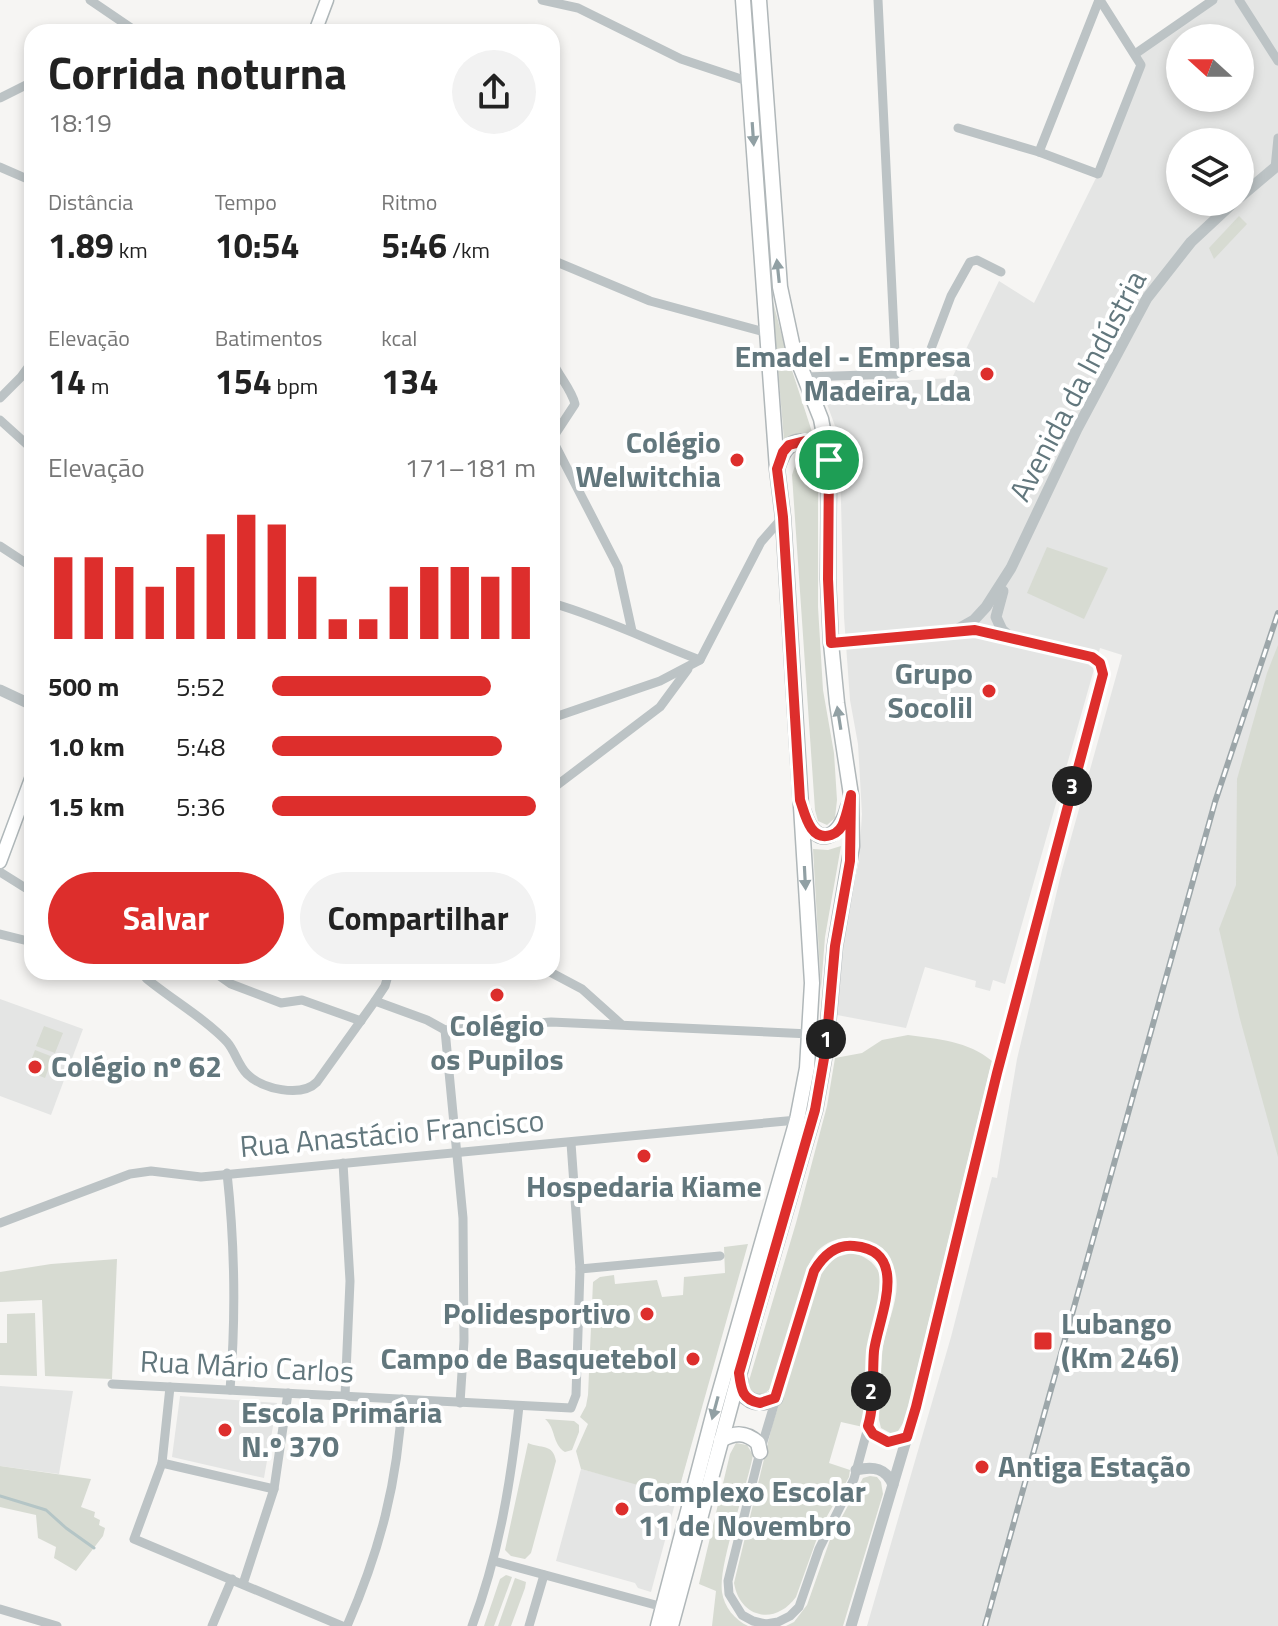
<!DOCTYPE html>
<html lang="pt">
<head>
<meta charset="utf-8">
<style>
  body { margin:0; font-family:"Titillium Web",sans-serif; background:#f2f2f2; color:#222; height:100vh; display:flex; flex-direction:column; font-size:30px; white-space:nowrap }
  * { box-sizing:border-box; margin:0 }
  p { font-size:26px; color:#767676 }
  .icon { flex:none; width:44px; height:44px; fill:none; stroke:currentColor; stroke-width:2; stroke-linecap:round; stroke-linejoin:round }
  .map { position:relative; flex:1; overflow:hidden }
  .details { position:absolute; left:24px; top:24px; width:536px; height:956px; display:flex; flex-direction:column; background:#fff; border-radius:24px; box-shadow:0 4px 12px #0003 }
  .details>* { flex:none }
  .needle { width:52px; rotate:291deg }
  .tools { position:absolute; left:1166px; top:24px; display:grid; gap:16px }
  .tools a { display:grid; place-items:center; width:88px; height:88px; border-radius:50%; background:#fff; box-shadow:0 4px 12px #0003; font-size:40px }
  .pin { position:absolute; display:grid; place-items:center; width:68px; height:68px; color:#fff; margin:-34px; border:4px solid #fff; border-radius:50%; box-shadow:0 2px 8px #0007 }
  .km { position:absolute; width:40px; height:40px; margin:-20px; border-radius:50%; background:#222; color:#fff; font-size:22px; line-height:40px; text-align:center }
  .round { display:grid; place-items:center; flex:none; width:84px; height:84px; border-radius:42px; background:#f2f2f2 }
  .overview { display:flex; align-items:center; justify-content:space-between; height:136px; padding:0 24px }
  h1 { font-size:44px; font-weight:700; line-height:60px }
  .metrics { display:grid; grid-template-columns:repeat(3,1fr); gap:12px; height:136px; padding:8px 24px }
  .metrics div { display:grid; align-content:center }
  .metrics b { font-size:34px; font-weight:700 }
  .metrics small { font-size:22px; font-weight:400 }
  .metrics p { font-size:22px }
  .chart { height:224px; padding:16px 24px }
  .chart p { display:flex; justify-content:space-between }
  .chart svg { width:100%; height:144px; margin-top:8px; stroke:#dd2e2c; stroke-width:6 }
  .action { display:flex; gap:16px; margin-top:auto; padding:16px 24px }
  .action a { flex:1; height:92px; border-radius:48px; background:#dd2e2c; color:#fff; font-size:32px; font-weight:700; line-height:92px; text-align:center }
  .action a+a { background:#f2f2f2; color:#222 }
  ul { padding:0 24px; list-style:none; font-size:26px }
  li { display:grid; grid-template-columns:128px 96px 1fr; align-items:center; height:60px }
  li i { height:20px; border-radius:10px; background:#dd2e2c }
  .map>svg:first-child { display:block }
</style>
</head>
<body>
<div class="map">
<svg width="1278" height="1626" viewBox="0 0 1278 1626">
  <rect width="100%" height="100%" fill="#f6f5f3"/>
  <g fill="#e4e5e4" fill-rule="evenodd">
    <path d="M 1213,0 L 1278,0 L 1278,1626 L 867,1626 L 951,1337 L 992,1177 L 997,1178 L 1017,1059 L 1062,870 L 1122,655 L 1100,648 L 1005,984 L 993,980 L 990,991 L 975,987 L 976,981 L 925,967 L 906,1028 L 837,1015 L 846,921 L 859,861 L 862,814 L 858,744 L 850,700 L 844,617 L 840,464 L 835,426 L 820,385 L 952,378 L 999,281 L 1034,303 L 1098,174 L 1141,65 L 1135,54 ZM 1180,38 L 1240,38 L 1240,98 L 1180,98 ZM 1180,142 L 1240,142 L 1240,202 L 1180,202 Z"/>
    <path d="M 0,999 L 83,1029 L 51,1115 L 0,1096 Z"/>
    <path d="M 0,1386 L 73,1391 L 59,1474 L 0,1466 Z"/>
    <path d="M 180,1396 L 277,1403 L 264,1478 L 172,1457 Z"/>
    <path d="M 689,1452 L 651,1592 L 638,1588 L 635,1583 L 556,1561 L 581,1469 L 604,1475 Z"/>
  </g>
  <g fill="#d7dbd2">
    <path d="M 1239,216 L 1247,224 L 1214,259 L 1209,248 Z"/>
    <path d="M 772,298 L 787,355 L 813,435 L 797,434 L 784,440 Z"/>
    <path d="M 801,457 L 808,458 L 813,463 L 818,485 L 818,607 L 823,690 L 834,753 L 837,800 L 835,818 L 827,825 L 818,821 L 815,810 L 792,475 L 797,459 Z"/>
    <path d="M 1047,547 L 1108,568 L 1084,619 L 1027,593 Z"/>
    <path d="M 1278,645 L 1278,1157 L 1240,1019 L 1219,929 L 1236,885 L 1237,779 L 1267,673 Z"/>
    <path d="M 841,846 L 825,937 L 821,989 L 813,849 L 828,850 Z"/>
    <path d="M 44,1026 L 63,1033 L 55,1053 L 36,1046 Z"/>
    <path d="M 908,1035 C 938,1039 968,1041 992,1061 L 905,1420 L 898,1431 L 892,1434 L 881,1428 L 879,1420 C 880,1396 880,1371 883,1346 C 887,1321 903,1293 894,1268 C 883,1240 847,1228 822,1247 C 816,1251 811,1260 808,1267 L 770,1389 L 762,1396 L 750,1391 L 748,1384 L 796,1223 L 827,1106 L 835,1058 L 862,1053 L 882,1040 Z"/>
    <path d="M 35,1050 L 53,1057 L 45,1078 L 27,1071 Z"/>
    <path d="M 748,1244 L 677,1496 L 581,1469 L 576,1451 L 588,1424 L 580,1417 L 586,1406 L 588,1395 L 593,1282 L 600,1277 L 614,1275 L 615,1284 L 657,1280 L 662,1297 L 683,1295 L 684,1277 L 725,1273 L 724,1247 Z"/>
    <path d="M 852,1253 C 869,1257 877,1265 883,1281 L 867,1356 L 863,1427 L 841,1422 L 829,1463 L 850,1470 L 849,1477 L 821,1527 L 796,1597 C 775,1626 740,1618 734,1583 L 772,1426 L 820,1274 L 833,1258 Z"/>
    <path d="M 117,1259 L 112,1379 L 45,1376 L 42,1300 L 0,1302 L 0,1272 L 51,1264 Z"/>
    <path d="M 35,1313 L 37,1376 L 0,1375 L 0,1343 L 7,1343 L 7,1314 Z"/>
    <path d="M 545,1419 L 574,1421 L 579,1425 L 579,1432 L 572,1450 L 565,1452 C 552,1444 556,1428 545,1419 Z"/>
    <path d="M 528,1443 C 541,1449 553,1443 556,1461 L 531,1553 L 525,1559 L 511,1556 L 505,1550 Z"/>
    <path d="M 736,1443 L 747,1445 L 753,1455 C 747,1488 718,1564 722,1592 C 724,1607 735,1620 748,1626 L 712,1626 L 716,1591 L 699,1584 L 730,1454 Z"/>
    <path d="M 0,1466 L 91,1479 L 81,1507 L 95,1512 L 94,1517 L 100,1520 L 99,1525 L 105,1528 L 103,1536 L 76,1571 L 54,1558 L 56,1547 L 38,1538 L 36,1515 L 0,1507 Z"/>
    <path d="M 870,1476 L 877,1477 L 881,1482 L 883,1494 L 843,1626 L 786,1626 L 794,1622 L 807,1605 L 831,1537 L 863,1478 Z"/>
    <path d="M 506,1575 L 512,1577 L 494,1626 L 484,1626 L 500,1579 Z"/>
    <path d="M 515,1578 L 526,1582 L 525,1588 L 511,1626 L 498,1626 Z"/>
  </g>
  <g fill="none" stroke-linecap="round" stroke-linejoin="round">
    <path stroke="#b4c5c6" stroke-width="3" d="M 0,1496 L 46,1510 L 66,1528 L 94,1548"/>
    <g stroke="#afb7b9" stroke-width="15">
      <g id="secondary">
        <path d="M 315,32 L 327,0"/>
        <path d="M 0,862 L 32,776"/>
      </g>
    </g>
    <g stroke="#b0b7b9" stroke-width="17">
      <g id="primary">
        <path d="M 778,466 C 789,432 809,437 829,460"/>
        <path d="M 804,813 C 816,850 840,839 848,807"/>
        <path d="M 740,1379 L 741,1392 C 751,1404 762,1405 775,1398"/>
        <path d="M 721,1440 C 735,1432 746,1432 758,1443 L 760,1452"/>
        <path d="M 658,1626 L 715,1408 L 797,1120 L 807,1068 L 812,983 L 783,517 L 777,469 L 743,0"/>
        <path d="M 671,1626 L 752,1327 L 815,1110 L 826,1047 L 835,946 L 852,846 L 851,795 L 837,703 L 831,643 L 828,579 L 829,460 L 821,419 L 793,348 L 780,287 L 759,0"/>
      </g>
    </g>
    <g stroke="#bcc3c5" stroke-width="9">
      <path d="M 90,0 L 137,32"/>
      <path d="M 542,0 L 578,8 L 681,59 L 750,82"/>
      <path d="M 878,0 L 896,374"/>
      <path d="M 1239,0 L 1278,61"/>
      <path d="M 1135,54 L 1213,0"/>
      <path d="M 0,98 L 32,82"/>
      <path d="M 958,128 L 1039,152 L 1098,174 L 1141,65 L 1100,0"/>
      <path d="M 1039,152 L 1099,0"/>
      <path d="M 0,167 L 32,181"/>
      <path d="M 1275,168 L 1278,138"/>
      <path d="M 552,260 L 650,301 L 768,333"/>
      <path d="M 552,360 C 558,376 571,388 575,404 L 552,439"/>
      <path d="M 805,377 L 896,374 L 918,362 L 929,354 L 951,296 L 970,262 L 977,260 L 1001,272"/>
      <path d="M 0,398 L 21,377 L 32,362"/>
      <path d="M 0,420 L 32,449"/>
      <path d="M 552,439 L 618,567 L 632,631"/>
      <path d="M 0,546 L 32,567"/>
      <path d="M 552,603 C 604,618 650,641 700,660"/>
      <path d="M 552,718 L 660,681 L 700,660 L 761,542 L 783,517"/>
      <path d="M 552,789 L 660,707 L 688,669"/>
      <path d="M 0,872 L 32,892"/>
      <path d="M 0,934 L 32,942"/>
      <path d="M 141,972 L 147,979 C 171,999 206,1019 227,1042 C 235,1051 238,1065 247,1074 C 262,1089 301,1098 317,1082 L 375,1001 L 385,986 L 389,972"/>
      <path d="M 214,972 L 231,984 L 281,1003 L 302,1000 L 361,1021"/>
      <path d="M 550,972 L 582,989 L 621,1024"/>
      <path d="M 375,1001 L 427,1020 L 445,1030"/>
      <path d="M 571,1143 L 580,1269 L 720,1256"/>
      <path d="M 343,1163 L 350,1281 L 345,1396"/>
      <path d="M 227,1173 C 235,1246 236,1317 230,1390"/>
      <path d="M 0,1223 L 130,1174 L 151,1171 L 201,1177 L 797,1120"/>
      <path d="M 843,1246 L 856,1246 L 868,1250 L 879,1258 L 886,1268 L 889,1281 L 875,1344 L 870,1420 L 854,1479 L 819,1549 L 799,1607 L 790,1616 L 778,1622 L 766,1624 L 753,1621 L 742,1615 L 729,1594 L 728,1581 L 760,1452 L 814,1271 C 822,1258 829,1252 843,1246 Z"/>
      <path d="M 112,1384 L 571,1408 L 576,1395 L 580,1269"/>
      <path d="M 170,1387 L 162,1463 L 134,1539 L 342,1626"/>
      <path d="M 460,1403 L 464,1341 L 463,1218 L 445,1030 L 551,1022 L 810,1034"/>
      <path d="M 162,1463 L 274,1489"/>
      <path d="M 494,1561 L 663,1607"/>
      <path d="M 243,1584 L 274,1489 L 288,1393"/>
      <path d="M 0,1609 L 57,1626"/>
      <path d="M 212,1626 L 232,1579"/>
      <path d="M 347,1626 C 380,1550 398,1482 402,1399"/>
      <path d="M 472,1626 C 499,1555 511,1481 519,1406"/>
      <path d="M 529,1626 L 544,1575"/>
    </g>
    <g stroke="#bcc3c5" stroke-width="11">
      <path d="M 1240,197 L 1278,165"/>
      <path d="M 1003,591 L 996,617 L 1002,630 L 1009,636"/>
      <path d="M 958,629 L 974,620 L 986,607 L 1011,568 L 1077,429 L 1147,298 L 1191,242 L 1234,202"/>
      <path d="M 831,643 L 975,630 L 1092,657 L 1100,663 L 1103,674 L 997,1073 L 916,1407 L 851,1626"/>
      <path d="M 0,690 L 32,705"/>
      <path d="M 868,1426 L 877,1437 L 888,1442 L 907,1437"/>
      <path d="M 856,1470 C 874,1466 886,1468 893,1485"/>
    </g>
    <use href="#secondary" stroke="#fff" stroke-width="12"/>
    <use href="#primary" stroke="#fff" stroke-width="14"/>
    <g stroke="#9ca6a9" stroke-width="6">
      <path id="rail" d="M 985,1626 L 1215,802 L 1278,613"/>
    </g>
    <use href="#rail" stroke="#fff" stroke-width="3" stroke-dasharray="9" stroke-linecap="butt"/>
  </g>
  <defs><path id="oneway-solid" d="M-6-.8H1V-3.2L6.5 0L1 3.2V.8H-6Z" transform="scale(2)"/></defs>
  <g fill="#91a0a4">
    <use href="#oneway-solid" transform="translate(753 134) rotate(86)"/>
    <use href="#oneway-solid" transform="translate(778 271) rotate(-96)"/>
    <use href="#oneway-solid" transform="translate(839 718) rotate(-99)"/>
    <use href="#oneway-solid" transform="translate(805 878) rotate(87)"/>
    <use href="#oneway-solid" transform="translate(715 1408) rotate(105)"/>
  </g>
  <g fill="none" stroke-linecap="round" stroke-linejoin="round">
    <g stroke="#fff" stroke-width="16">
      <path id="route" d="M 805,441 L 815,445 L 829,460 L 828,579 L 831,643 L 975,630 L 1092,657 L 1100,663 L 1103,674 L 997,1073 L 916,1407 L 907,1437 L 888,1442 L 873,1434 L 868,1426 C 875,1403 872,1375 874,1351 C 878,1319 912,1251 854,1246 C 835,1244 823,1256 814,1271 L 775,1398 L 760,1403 C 742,1400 741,1389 739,1373 L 815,1110 L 826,1047 L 835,946 L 850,861 L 851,795 C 849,804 847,813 844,821 C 842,828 837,833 831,835 C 810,842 805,814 800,800 L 783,517 L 777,469 L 783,452 L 789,445 Z"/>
    </g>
    <use href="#route" stroke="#dd2e2c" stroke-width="10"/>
  </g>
  <g fill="#dd2e2c" stroke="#fff" stroke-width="3">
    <circle cx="987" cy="374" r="8"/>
    <circle cx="737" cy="460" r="8"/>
    <circle cx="989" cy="691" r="8"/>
    <circle cx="497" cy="995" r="8"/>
    <circle cx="35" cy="1067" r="8"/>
    <circle cx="644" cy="1156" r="8"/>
    <circle cx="647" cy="1314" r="8"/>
    <rect x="1033" y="1331" width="20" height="20" rx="4"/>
    <circle cx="693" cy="1359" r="8"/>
    <circle cx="225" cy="1430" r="8"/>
    <circle cx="982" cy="1467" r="8"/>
    <circle cx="622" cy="1509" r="8"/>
  </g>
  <g text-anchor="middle" stroke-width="8" stroke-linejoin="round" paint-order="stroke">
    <g font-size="30" font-weight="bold" fill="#62777d" stroke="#fff" text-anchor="end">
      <text x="971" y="367">Emadel - Empresa<tspan x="971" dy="34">Madeira, Lda</tspan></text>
      <text x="721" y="453">Colégio<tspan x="721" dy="34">Welwitchia</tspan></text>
      <text x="973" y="684">Grupo<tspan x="973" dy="34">Socolil</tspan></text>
      <text x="497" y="1036" text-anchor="middle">Colégio<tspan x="497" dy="34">os Pupilos</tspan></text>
      <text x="51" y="1077" text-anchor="start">Colégio nº 62</text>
      <text x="644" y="1197" text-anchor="middle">Hospedaria Kiame</text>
      <text x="631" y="1324">Polidesportivo</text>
      <text x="1061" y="1334" text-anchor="start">Lubango<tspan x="1061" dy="34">(Km 246)</tspan></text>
      <text x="677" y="1369">Campo de Basquetebol</text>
      <text x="241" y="1423" text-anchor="start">Escola Primária<tspan x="241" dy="34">N.º 370</tspan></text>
      <text x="998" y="1477" text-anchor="start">Antiga Estação</text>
      <text x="638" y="1502" text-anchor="start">Complexo Escolar<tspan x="638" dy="34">11 de Novembro</tspan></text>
    </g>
    <g font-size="30" fill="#62777d" stroke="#fff">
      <text transform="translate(1078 386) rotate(-62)" y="10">Avenida da Indústria</text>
      <text transform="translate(392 1134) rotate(-5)" y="10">Rua Anastácio Francisco</text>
      <text transform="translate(247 1367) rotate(3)" y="10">Rua Mário Carlos</text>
    </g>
  </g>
</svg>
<div class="tools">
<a><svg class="needle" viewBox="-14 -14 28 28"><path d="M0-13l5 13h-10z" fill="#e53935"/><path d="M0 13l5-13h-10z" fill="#767676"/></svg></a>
<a><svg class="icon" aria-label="layers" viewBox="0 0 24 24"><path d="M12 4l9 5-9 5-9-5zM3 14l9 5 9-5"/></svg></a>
</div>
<div class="pin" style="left:829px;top:460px;background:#1e9e55"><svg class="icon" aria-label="arrive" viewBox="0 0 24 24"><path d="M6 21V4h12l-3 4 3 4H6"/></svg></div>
<b class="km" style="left:826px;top:1039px">1</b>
<b class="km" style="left:871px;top:1391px">2</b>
<b class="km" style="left:1072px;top:786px">3</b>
<section class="details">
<div class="overview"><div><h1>Corrida noturna</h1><p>18:19</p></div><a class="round"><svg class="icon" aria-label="share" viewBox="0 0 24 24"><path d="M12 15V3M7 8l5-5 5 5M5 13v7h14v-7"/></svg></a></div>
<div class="metrics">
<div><p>Distância</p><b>1.89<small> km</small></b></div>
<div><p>Tempo</p><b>10:54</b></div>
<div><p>Ritmo</p><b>5:46<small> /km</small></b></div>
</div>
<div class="metrics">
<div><p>Elevação</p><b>14<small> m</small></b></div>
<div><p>Batimentos</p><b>154<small> bpm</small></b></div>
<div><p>kcal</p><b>134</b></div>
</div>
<div class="chart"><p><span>Elevação</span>171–181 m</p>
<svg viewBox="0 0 160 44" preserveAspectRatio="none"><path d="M5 44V19M15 44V19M25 44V22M35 44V28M45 44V22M55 44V12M65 44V6M75 44V9M85 44V25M95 44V38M105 44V38M115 44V28M125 44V22M135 44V22M145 44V25M155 44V22"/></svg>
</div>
<ul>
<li><b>500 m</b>5:52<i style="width:83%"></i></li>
<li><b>1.0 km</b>5:48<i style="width:87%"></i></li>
<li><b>1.5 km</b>5:36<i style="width:100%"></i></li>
</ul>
<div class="action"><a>Salvar</a><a>Compartilhar</a></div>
</section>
</div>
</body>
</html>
